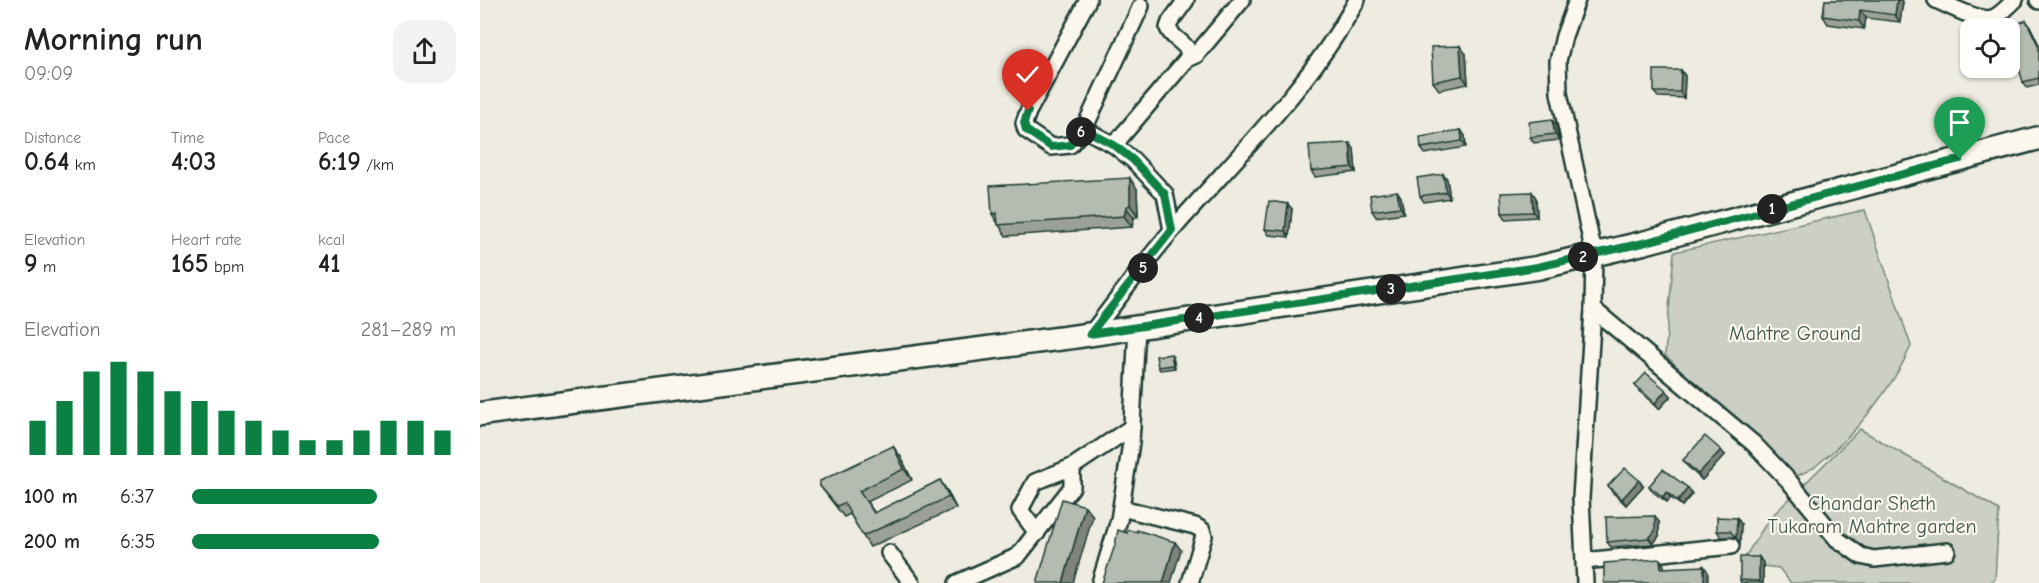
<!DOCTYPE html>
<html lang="en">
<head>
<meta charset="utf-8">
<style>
  body { margin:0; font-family:"Comic Neue",sans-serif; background:#f2f2f2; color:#222; height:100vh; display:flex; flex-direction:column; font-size:22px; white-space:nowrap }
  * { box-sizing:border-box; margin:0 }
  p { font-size:20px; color:#767676 }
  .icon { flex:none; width:33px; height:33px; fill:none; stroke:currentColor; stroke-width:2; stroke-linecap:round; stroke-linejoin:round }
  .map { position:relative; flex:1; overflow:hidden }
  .drawer { display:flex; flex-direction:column; background:#fff; width:480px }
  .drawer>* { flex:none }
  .tools { position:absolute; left:1480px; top:18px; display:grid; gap:12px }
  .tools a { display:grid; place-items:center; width:60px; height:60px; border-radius:12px; background:#fff; box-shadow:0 2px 4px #0004; font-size:30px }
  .pin { position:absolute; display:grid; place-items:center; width:51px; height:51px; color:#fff; margin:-62px -26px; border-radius:50% 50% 50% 0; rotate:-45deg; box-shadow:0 0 6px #0007 }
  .pin .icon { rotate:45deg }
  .km { position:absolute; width:30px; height:30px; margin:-15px; border-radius:50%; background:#222; color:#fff; font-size:16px; line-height:30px; text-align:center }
  .round { display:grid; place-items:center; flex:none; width:63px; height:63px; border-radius:18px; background:#f2f2f2 }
  .summary { display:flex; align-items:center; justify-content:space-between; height:102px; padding:0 24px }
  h1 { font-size:33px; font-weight:600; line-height:45px }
  .figures { display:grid; grid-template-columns:repeat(3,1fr); gap:9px; height:102px; padding:6px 24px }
  .figures div { display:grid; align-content:center }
  .figures b { font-size:26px; font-weight:600 }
  .figures small { font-size:16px; font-weight:400 }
  .figures p { font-size:16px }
  .chart { height:168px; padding:12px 24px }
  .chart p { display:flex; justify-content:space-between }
  .chart svg { width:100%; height:108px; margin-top:6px; stroke:#0b8043; stroke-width:6 }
  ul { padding:0 24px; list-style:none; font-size:20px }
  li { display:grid; grid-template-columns:96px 72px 1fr; align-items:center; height:45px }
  li i { height:15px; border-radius:8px; background:#0b8043 }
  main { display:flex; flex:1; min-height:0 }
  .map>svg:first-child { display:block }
</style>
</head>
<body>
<main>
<section class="drawer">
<div class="summary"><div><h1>Morning run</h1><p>09:09</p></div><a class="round"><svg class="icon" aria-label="share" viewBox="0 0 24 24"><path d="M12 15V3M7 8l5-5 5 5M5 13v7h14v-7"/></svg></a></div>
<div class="figures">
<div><p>Distance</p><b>0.64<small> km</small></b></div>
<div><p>Time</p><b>4:03</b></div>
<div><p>Pace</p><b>6:19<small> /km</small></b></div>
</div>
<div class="figures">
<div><p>Elevation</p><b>9<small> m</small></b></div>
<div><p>Heart rate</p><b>165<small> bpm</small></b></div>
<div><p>kcal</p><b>41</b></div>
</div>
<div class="chart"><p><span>Elevation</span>281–289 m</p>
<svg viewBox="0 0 160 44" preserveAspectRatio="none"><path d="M5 44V30M15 44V22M25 44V10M35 44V6M45 44V10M55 44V18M65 44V22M75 44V26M85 44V30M95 44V34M105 44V38M115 44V38M125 44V34M135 44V30M145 44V30M155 44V34"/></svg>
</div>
<ul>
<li><b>100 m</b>6:37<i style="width:70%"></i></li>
<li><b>200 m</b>6:35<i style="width:71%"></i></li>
</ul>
</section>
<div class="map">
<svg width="1559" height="583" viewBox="0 0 1559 583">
  <rect width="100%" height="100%" fill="#eeece1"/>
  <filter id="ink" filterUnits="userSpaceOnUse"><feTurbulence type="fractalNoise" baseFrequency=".0167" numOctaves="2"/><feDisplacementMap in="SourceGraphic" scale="12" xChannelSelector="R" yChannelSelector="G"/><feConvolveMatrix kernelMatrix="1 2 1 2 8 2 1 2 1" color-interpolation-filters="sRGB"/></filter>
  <g filter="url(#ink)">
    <g fill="#cbcfc4" stroke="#75867c" stroke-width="1.5">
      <path d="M 1385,210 L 1431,346 C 1413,388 1373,437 1337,465 C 1330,471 1320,474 1313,478 L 1185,355 L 1194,252 Z"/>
      <path d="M 1380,429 L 1519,510 L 1515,579 L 1510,583 L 1311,583 L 1299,568 L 1283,566 L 1263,560 L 1289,519 Z"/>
    </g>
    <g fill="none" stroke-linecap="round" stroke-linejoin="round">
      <g stroke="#1f3d34" stroke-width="20">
        <g id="street">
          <path d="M 608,0 L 548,112 L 544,123 L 546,130 L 571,147 L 590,145 L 604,129 L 634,145 L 653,160 L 685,194 L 692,230"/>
          <path d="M 1097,0 L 1084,36 L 1078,61 L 1079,93 L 1114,254 L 1113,309 L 1101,498 L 1105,583"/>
          <path d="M 1456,0 C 1468,5 1499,22 1512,18 C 1520,16 1528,6 1535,0"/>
          <path d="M 1558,0 L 1559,1"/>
          <path d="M 707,59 L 716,55 L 762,0"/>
          <path d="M 604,129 L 661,6"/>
          <path d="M 634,145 L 707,59 L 709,52 C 704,41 692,39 688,28 L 690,22 L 706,0"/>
          <path d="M 1113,309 L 1274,444 L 1309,481 L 1357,539 L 1381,556 L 1394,559 L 1467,551"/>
          <path d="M 610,335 C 638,299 665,261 695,227 C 759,154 830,86 877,0"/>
          <path d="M 641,508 L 715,526 L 722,530 L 724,536 L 710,583"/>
          <path d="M 557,533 L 540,510 L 555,482 L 592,467 L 652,427"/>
          <path d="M 409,553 L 432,583"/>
          <path d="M 1104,561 L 1251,546"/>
          <path d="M 477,583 L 538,556 L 592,487 L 592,467"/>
          <path d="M 620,583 L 639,520 L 651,443 L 657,327"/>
        </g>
      </g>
      <g stroke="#1f3d34" stroke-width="27">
        <path id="primary" d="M 0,414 L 592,337 L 1057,268 L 1163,243 L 1559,138"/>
      </g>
      <use href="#street" stroke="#fbf7ec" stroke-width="15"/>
      <use href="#primary" stroke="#fbf7ec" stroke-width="22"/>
    </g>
    <g fill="#9ba197" stroke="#1f3d34" stroke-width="1.5">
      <path d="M 1345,0 L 1422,0 L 1423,2 L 1420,22 L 1386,18 L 1384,29 L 1348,24 L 1343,16 Z"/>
      <path d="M 1550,26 L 1559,45 L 1559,85 L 1547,88 L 1543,82 Z"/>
      <path d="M 986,54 L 988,84 L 959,90 L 953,82 Z"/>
      <path d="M 1201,70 L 1205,76 L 1204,98 L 1178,97 L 1174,92 Z"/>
      <path d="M 1076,125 L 1079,140 L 1054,143 L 1050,137 Z"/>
      <path d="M 981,130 L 985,136 L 986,147 L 945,154 L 941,148 Z"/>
      <path d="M 870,143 L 874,149 L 876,172 L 835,177 L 831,171 Z"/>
      <path d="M 963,174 L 967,179 L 970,198 L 944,202 L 940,196 Z"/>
      <path d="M 657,189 L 658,216 L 654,218 L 652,227 L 526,236 L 512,214 Z"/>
      <path d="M 917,191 L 921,197 L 924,213 L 896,217 L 892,211 Z"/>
      <path d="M 1052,192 L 1056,198 L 1057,217 L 1026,219 L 1022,213 Z"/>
      <path d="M 812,209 L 809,237 L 789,235 L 785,229 Z"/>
      <path d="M 693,357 L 695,368 L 680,370 L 678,367 Z"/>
      <path d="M 1155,385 L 1191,396 L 1179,409 L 1159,391 Z"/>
      <path d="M 1245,455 L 1222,480 L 1207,466 L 1203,460 Z"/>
      <path d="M 421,457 L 432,480 L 387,502 L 395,513 L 460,480 L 467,491 L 476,508 L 390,547 L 383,536 L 370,514 L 364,517 L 340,486 Z"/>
      <path d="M 1128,486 L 1163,486 L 1146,505 L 1132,492 Z"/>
      <path d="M 1169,486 L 1208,488 L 1212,494 L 1202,506 L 1191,498 L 1187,502 L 1173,492 Z"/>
      <path d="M 1257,518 L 1261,524 L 1260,543 L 1254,537 L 1241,537 L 1237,531 Z"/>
      <path d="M 1179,522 L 1179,536 L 1173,544 L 1131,547 L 1127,542 Z"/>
      <path d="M 1279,557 L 1283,563 L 1283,583 L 1261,583 L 1260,580 Z"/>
    </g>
    <g fill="#7e837b" stroke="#1f3d34" stroke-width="1.5">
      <path d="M 1417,0 L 1422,0 L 1423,2 L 1420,22 L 1415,15 Z"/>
      <path d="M 1380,10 L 1386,18 L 1384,29 L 1379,21 Z"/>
      <path d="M 1546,20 L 1550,26 L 1559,45 L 1559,47 Z"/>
      <path d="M 980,46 L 986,54 L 988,84 L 982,76 Z"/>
      <path d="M 1201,70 L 1205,76 L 1204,98 L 1200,92 Z"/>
      <path d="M 1072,119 L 1076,125 L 1079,140 L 1075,134 Z"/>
      <path d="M 981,130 L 985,136 L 986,147 L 982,141 Z"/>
      <path d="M 870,143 L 874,149 L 876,172 L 872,167 Z"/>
      <path d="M 963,174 L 967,179 L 970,198 L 966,192 Z"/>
      <path d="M 650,178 L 657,189 L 658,216 L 650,205 Z"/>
      <path d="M 917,191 L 921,197 L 924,213 L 920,207 Z"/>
      <path d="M 1052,192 L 1056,198 L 1057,217 L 1053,212 Z"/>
      <path d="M 808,204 L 812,209 L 809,237 L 805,231 Z"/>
      <path d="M 646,207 L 654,218 L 652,227 L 644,216 Z"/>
      <path d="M 691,354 L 693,357 L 695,368 L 693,365 Z"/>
      <path d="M 1186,390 L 1191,396 L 1179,409 L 1175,403 Z"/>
      <path d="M 413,446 L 421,457 L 432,480 L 424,469 Z"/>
      <path d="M 1241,450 L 1245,455 L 1222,480 L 1218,474 Z"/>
      <path d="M 460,480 L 467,491 L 476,508 L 469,497 Z"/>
      <path d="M 1159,480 L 1163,486 L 1146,505 L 1142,499 Z"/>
      <path d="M 1208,488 L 1212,494 L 1202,506 L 1198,501 Z"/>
      <path d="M 1186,492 L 1191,498 L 1187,502 L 1183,497 Z"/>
      <path d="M 605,506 L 613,516 L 593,583 L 583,583 Z"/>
      <path d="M 1175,516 L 1179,522 L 1179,536 L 1173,544 L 1169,538 Z"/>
      <path d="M 1257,518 L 1261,524 L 1260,543 L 1256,538 Z"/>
      <path d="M 695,542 L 701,550 L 691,583 L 683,583 Z"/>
      <path d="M 1279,557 L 1283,563 L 1283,583 L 1281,583 L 1279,581 Z"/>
      <path d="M 1180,559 L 1184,565 L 1185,573 L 1181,568 Z"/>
      <path d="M 1224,566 L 1228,572 L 1228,583 L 1224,583 Z"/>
    </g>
    <g fill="#b4bbb0" stroke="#1f3d34" stroke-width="1.5">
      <path d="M 1345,0 L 1417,0 L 1415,15 L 1380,10 L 1379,21 L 1343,16 Z"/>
      <path d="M 1546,20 L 1559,47 L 1559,78 L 1543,82 L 1535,55 L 1530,44 L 1530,28 L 1528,28 Z"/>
      <path d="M 980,46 L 982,76 L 953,82 L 951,47 Z"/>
      <path d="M 1174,70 L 1201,70 L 1200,92 L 1174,92 Z"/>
      <path d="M 1072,119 L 1075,134 L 1050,137 L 1049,122 Z"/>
      <path d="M 981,130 L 982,141 L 941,148 L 940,137 Z"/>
      <path d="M 870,143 L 872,167 L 831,171 L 829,145 Z"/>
      <path d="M 963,174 L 966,192 L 940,196 L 937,178 Z"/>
      <path d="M 650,178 L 650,205 L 646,207 L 644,216 L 518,225 L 517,213 L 512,214 L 510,186 Z"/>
      <path d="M 917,191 L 920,207 L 892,211 L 890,195 Z"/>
      <path d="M 1052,192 L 1053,212 L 1022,213 L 1021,193 Z"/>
      <path d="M 789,201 L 808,204 L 805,231 L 785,229 Z"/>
      <path d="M 691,354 L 693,365 L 678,367 L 676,356 Z"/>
      <path d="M 1166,373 L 1186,390 L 1175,403 L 1155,385 Z"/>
      <path d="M 1225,436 L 1241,450 L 1218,474 L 1203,460 Z"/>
      <path d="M 413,446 L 424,469 L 379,491 L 394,513 L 460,480 L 469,497 L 383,536 L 364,503 L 357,506 L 340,486 L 340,481 Z"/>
      <path d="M 1145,468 L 1159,480 L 1142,499 L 1128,486 Z"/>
      <path d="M 1183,469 L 1208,488 L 1198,501 L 1186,492 L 1183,497 L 1169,486 Z"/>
      <path d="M 582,499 L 605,506 L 583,583 L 557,583 Z"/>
      <path d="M 1175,516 L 1175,531 L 1169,538 L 1127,542 L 1126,517 Z"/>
      <path d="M 1237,517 L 1257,518 L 1256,538 L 1250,531 L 1237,531 Z"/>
      <path d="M 638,530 L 647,533 L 648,530 L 657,532 L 657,530 L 695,542 L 683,583 L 622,583 L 635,545 Z"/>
      <path d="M 1260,557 L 1279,557 L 1279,581 L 1260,580 Z"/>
      <path d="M 1180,559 L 1181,568 L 1224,566 L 1224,583 L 1124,583 L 1124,563 Z"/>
    </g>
  </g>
  <g fill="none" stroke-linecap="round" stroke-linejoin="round" filter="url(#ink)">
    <g stroke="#fff" stroke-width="12">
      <path id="route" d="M 548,111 L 544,123 L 546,130 L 571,147 L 590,145 L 604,129 L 634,145 L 653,160 L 685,194 L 692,230 L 610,334 L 1057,267 L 1163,243 L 1480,159"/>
    </g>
    <use href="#route" stroke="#0b8043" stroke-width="8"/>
  </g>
  <g text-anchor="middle" stroke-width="4.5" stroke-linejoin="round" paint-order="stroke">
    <g font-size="20" fill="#415a51" stroke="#fbf7ec">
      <text x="1315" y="340">Mahtre Ground</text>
      <text x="1392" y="510">Chandar Sheth<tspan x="1392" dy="23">Tukaram Mahtre garden</tspan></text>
    </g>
  </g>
</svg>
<div class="tools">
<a><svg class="icon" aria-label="locate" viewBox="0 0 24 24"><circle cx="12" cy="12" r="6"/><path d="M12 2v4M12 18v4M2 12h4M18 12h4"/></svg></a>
</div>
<div class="pin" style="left:1480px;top:159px;background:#1e9e55"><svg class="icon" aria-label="arrive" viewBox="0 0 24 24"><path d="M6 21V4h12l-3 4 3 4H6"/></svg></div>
<div class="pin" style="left:548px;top:111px;background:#d93025"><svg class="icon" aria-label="check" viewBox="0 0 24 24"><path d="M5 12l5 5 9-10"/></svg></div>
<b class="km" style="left:1292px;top:209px">1</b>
<b class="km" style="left:1103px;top:257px">2</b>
<b class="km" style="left:911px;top:289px">3</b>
<b class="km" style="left:719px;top:318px">4</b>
<b class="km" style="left:663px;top:268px">5</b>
<b class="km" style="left:601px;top:132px">6</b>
</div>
</main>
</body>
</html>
